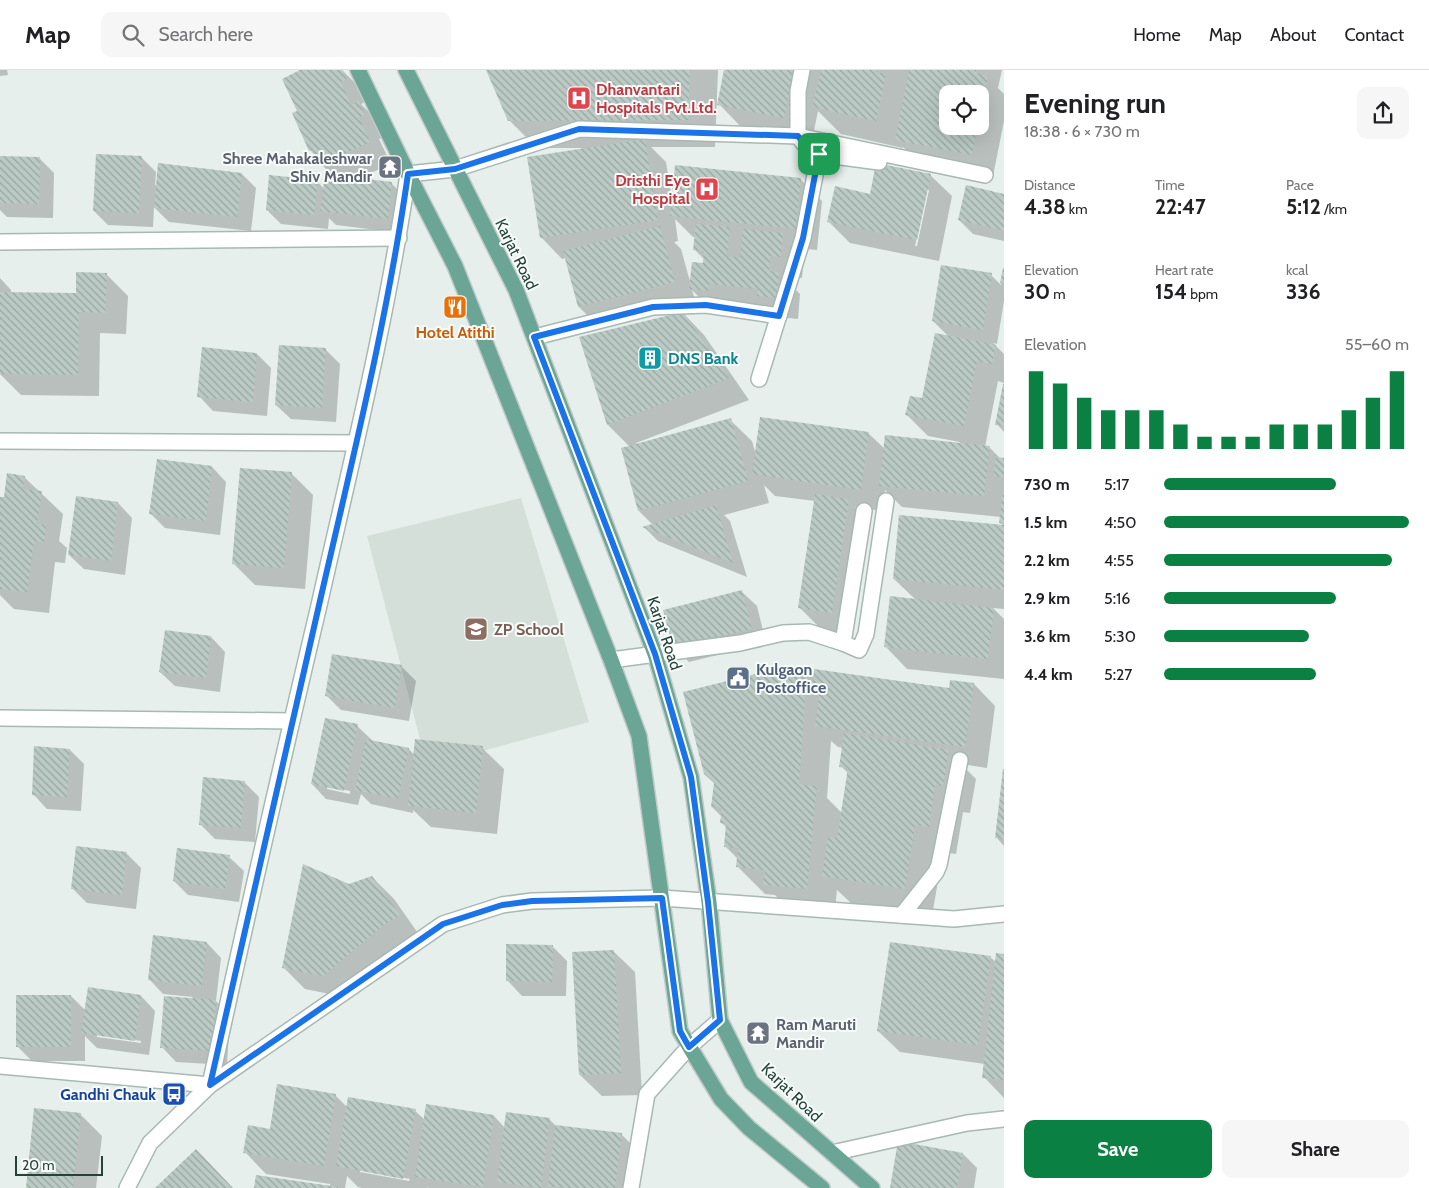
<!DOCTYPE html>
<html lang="en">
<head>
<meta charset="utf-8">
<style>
  body { margin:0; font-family:Cabin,sans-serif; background:#f6f6f6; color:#202124; height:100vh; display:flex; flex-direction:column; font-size:19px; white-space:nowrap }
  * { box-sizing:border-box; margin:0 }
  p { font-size:16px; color:#757577 }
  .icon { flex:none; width:28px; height:28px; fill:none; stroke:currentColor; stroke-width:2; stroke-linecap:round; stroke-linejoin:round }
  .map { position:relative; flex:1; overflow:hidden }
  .panel { display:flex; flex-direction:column; background:#fff; width:425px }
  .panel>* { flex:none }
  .buttons { position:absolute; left:939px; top:15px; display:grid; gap:10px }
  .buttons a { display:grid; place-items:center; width:50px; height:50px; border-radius:10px; background:#fff; box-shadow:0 5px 20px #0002; font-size:25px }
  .scale { position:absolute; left:15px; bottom:12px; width:88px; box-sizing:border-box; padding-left:5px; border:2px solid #24423a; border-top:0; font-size:14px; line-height:18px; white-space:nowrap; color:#24423a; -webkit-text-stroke:4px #f7fbf9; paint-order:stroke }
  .pin { position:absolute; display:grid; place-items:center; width:42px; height:42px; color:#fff; margin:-21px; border-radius:10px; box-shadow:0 2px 8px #0006 }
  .round { display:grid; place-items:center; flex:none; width:52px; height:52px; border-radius:10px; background:#f6f6f6 }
  .overview { display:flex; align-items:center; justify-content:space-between; height:85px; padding:0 20px }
  h1 { font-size:28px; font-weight:700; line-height:38px }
  .stats { display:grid; grid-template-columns:repeat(3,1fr); gap:8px; height:85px; padding:5px 20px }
  .stats div { display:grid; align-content:center }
  .stats b { font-size:21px; font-weight:700 }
  .stats small { font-size:14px; font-weight:400 }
  .stats p { font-size:14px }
  .chart { height:140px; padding:10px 20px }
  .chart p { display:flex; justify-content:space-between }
  .chart svg { width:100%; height:90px; margin-top:5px; stroke:#0b8043; stroke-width:6 }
  .cta { display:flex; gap:10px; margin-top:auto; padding:10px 20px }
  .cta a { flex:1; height:58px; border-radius:10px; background:#0b8043; color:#fff; font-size:20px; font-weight:700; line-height:58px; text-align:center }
  .cta a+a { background:#f6f6f6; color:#202124 }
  ul { padding:0 20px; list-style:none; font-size:16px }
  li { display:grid; grid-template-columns:80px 60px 1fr; align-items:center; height:38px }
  li i { height:12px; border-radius:6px; background:#0b8043 }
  header { display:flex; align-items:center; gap:30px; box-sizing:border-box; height:70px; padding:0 25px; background:#fff; border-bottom:1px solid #e0e0e0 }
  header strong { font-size:24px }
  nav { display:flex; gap:28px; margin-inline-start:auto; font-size:18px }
  .search { width:350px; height:45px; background:#f6f6f6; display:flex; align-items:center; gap:12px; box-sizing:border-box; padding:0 18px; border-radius:10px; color:#757577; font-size:19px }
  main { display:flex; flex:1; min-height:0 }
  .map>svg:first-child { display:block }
</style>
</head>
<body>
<header>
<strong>Map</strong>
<div class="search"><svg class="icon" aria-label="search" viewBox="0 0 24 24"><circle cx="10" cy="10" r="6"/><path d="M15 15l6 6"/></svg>Search here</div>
<nav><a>Home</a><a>Map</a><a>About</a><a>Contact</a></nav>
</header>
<main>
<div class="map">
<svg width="1004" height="1118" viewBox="0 0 1004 1118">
  <defs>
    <pattern id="building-back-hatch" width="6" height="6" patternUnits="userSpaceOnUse" patternTransform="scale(1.25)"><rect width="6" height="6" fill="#bbcac4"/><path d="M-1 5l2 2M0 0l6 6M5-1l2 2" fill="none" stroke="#98a6a0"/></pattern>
  </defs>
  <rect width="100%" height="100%" fill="#e6efeb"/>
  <path fill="#d4dfda" d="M 521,428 L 589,652 L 427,696 L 367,466 Z"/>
  <g fill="#0003" fill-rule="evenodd">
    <path d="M 0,0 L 7,0 L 8,5 L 0,6 Z"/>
    <path d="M 303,0 L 342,0 L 362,20 L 367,31 L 361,34 L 380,54 L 385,66 L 379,69 L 391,94 L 357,109 L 392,114 L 406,128 L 402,163 L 336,155 L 329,148 L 328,159 L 281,154 L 267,140 L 317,111 L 324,119 L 333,106 L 321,94 L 318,88 L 310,80 L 298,42 Z"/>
    <path d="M 487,0 L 718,0 L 715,77 L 651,77 L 666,92 L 672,130 L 800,109 L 822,131 L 817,180 L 796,178 L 804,186 L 802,208 L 792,207 L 791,215 L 800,224 L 798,249 L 712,240 L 692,220 L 696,233 L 600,258 L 579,237 L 566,188 L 562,189 L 541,167 L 582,78 L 537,78 L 509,50 ZM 675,149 L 693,167 L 696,167 L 695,180 L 705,190 L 704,195 L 691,215 L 681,179 L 674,172 L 678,171 Z"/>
    <path d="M 726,0 L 1002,0 L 998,18 L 1004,24 L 1004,51 L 993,106 L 918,91 L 903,77 L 903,78 L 841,64 L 818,41 L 811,75 L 746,62 L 719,34 ZM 948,24 L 980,24 L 980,56 L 948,56 Z"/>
    <path d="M 0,87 L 40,89 L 54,103 L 53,148 L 7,147 L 0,140 Z"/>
    <path d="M 141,87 L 156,102 L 155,115 L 242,104 L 256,118 L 251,161 L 169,152 L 154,137 L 153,157 L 108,155 L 94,141 Z"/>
    <path d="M 930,105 L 952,126 L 939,191 L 850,173 L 829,152 L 871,125 ZM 926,120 L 929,120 L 917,176 L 915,176 Z"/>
    <path d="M 1004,126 L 1004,171 L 973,164 L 959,150 Z"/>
    <path d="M 1004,200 L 1004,231 L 997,274 L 993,273 L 1004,284 L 1004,313 L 998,311 L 985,377 L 989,377 L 1001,389 L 1004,389 L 1004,539 L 993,538 L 1004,549 L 1004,609 L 907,599 L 886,577 L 916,530 L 894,509 L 1004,456 L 1000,452 L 1001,447 L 902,437 L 885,420 L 882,441 L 855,437 L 870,452 L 853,564 L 821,559 L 799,537 L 815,431 L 775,426 L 764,415 L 769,433 L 724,445 L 730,451 L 747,507 L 658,471 L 644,457 L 653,455 L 639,441 L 622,379 L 630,377 L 608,355 L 683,243 L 704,265 L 749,330 L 636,373 L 637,375 L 730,350 L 752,371 L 756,385 L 868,363 L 885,379 L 960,374 L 960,372 L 928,366 L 907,345 L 923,329 L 949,267 L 933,251 L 991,205 L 1001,215 Z"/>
    <path d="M 106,204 L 128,226 L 126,264 L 100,263 L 99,326 L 21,325 L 0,304 L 0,208 L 11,220 L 11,223 L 77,224 Z"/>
    <path d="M 325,279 L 340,294 L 336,352 L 291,349 L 276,335 Z"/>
    <path d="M 257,284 L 271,298 L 267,346 L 213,341 L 199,326 Z"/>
    <path d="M 1004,315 L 1004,362 L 997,354 Z"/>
    <path d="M 212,397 L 226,412 L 220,465 L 165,458 L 151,444 Z"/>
    <path d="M 291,403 L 313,425 L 305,519 L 255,515 L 233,493 Z"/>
    <path d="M 24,407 L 63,444 L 59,471 L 67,478 L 65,493 L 55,492 L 49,543 L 14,539 L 0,525 L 0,428 L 5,429 Z"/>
    <path d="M 118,433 L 132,448 L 125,505 L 84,499 L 69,485 Z"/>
    <path d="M 742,522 L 757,536 L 766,573 L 689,592 L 674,577 Z"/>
    <path d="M 211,567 L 225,582 L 220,622 L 175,616 L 160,602 Z"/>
    <path d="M 402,597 L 416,611 L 409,651 L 341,640 L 326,625 Z"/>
    <path d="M 807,598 L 815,606 L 950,619 L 974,614 L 995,636 L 987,698 L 961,694 L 976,709 L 970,743 L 963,742 L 956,784 L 943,782 L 932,846 L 851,833 L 837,820 L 834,847 L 792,842 L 775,825 L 765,824 L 737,796 L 738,789 L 725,776 L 727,758 L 721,752 L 722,747 L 712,737 ZM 831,671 L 838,677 L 843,678 L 841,696 L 849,704 L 842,743 L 827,728 Z"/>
    <path d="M 357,656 L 372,670 L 372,672 L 409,679 L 415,686 L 482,678 L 504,699 L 497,764 L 431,757 L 413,740 L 413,743 L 371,734 L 361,724 L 358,735 L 326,729 L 312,714 ZM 327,716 L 350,721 L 350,724 L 327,719 Z"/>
    <path d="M 70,680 L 84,694 L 81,741 L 47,739 L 33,724 Z"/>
    <path d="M 1004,699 L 1004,776 L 996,767 Z"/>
    <path d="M 244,712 L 259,727 L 255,772 L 215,769 L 200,754 Z"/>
    <path d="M 126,783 L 141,798 L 136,839 L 87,833 L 72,818 Z"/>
    <path d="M 229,787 L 244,801 L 239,832 L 188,825 L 174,811 Z"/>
    <path d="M 372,807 L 394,829 L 420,866 L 345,927 L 305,919 L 283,897 L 349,816 Z"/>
    <path d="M 207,873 L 221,888 L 216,931 L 230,946 L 227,995 L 176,992 L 162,977 L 193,927 L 163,924 L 149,909 Z"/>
    <path d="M 552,876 L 567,891 L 566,926 L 522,926 L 508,911 Z"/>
    <path d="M 613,881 L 635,902 L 642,1025 L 602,1026 L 580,1005 Z"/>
    <path d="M 1004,885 L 1004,1028 L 984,1007 L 985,994 L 900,982 L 878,961 L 990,887 L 997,893 Z"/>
    <path d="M 71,926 L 86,941 L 141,926 L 155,941 L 149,985 L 97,978 L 85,966 L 85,991 L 32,991 L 17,976 ZM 97,964 L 141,971 L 141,973 L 97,967 Z"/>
    <path d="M 335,1025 L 347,1037 L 415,1041 L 425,1050 L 494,1046 L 505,1058 L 549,1049 L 556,1056 L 621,1064 L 643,1086 L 639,1118 L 428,1118 L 427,1117 L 427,1118 L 362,1118 L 358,1117 L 347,1106 L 345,1118 L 255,1118 L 330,1117 L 330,1114 L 266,1104 L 245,1082 L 271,1060 ZM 360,1099 L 410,1109 L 409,1111 L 360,1102 Z"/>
    <path d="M 80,1044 L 102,1066 L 96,1118 L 27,1118 Z"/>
    <path d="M 963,1084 L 977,1098 L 974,1118 L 891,1118 Z"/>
  </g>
  <g fill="url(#building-back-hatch)">
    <path d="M 300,0 L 342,0 L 347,9 L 341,12 L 351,35 L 359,31 L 365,45 L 359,47 L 370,72 L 320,95 L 313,80 L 309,81 L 292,43 L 297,41 L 282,9 Z"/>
    <path d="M 486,0 L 690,0 L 688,50 L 508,51 Z"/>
    <path d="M 724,0 L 794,0 L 784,48 L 717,35 Z"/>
    <path d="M 821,0 L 876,0 L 875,2 L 886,4 L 876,51 L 812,37 Z"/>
    <path d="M 909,0 L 976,0 L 976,3 L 988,6 L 981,39 L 980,24 L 948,24 L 948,56 L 978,56 L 972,85 L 895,70 Z"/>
    <path d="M 645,69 L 658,150 L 540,168 L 527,87 Z"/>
    <path d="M 96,84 L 142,86 L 139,143 L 93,141 Z"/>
    <path d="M 0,86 L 40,87 L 39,134 L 0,133 Z"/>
    <path d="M 158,93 L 242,103 L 237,147 L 154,138 Z"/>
    <path d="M 876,93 L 931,104 L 917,170 L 827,152 L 835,116 L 870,124 Z"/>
    <path d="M 675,95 L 801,108 L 796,159 L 670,146 Z"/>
    <path d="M 325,104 L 392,112 L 388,149 L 320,141 Z"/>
    <path d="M 269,105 L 318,110 L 314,145 L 266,140 Z"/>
    <path d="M 966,115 L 1004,124 L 1004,161 L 958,150 Z"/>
    <path d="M 696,154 L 730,157 L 727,186 L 740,187 L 743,159 L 783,163 L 781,187 L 770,186 L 769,201 L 779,202 L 777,228 L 757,226 L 758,219 L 709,214 L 708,221 L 689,219 L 692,192 L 703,193 L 704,181 L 693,180 Z"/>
    <path d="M 660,156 L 675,212 L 578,237 L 563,181 Z"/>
    <path d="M 941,195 L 992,203 L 983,260 L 932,251 Z"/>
    <path d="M 1003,198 L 1004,198 L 1004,214 L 1000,213 Z"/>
    <path d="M 76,202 L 107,203 L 105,243 L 79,242 L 78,305 L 0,304 L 0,222 L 76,223 Z"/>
    <path d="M 683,242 L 729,308 L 607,355 L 579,267 Z"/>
    <path d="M 935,263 L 996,275 L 992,294 L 977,291 L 964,356 L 905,345 L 910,326 L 922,328 Z"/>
    <path d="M 279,275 L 326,278 L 322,338 L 275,335 Z"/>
    <path d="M 202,277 L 257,283 L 253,332 L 197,327 Z"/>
    <path d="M 1003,314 L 1004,314 L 1004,356 L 995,355 Z"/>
    <path d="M 760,347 L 869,362 L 861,420 L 752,404 Z"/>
    <path d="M 731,348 L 748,411 L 638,441 L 621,378 Z"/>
    <path d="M 885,365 L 990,376 L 984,426 L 879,416 Z"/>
    <path d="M 996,387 L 1004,388 L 1004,407 L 993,406 Z"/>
    <path d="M 157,389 L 212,396 L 206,451 L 149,444 Z"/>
    <path d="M 240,398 L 292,402 L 284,498 L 232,494 Z"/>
    <path d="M 7,403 L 25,406 L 23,419 L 42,421 L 37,454 L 46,455 L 44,473 L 34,471 L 27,522 L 0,519 L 0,427 L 4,427 Z"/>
    <path d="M 1003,422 L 1004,422 L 1004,454 L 999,453 Z"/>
    <path d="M 815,424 L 849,429 L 832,543 L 798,538 Z"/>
    <path d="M 76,426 L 118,432 L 111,491 L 68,485 Z"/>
    <path d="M 716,435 L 733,493 L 642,457 Z"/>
    <path d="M 899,445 L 1004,455 L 1004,520 L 893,509 Z"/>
    <path d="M 742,520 L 752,559 L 673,578 L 663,540 Z"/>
    <path d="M 890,526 L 994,538 L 988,589 L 884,577 Z"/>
    <path d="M 165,560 L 211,566 L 206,608 L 159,602 Z"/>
    <path d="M 332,584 L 402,595 L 395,638 L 325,626 Z"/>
    <path d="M 807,597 L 799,714 L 817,716 L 807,819 L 763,815 L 765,800 L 736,797 L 738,778 L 724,777 L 726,754 L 720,753 L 722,738 L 711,737 L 714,713 L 704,704 L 683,622 L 779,598 Z"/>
    <path d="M 814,599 L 949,618 L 950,610 L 974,613 L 965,677 L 815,656 L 820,618 L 812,617 Z"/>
    <path d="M 325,648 L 358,654 L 344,721 L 311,714 Z"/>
    <path d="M 844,663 L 949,680 L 943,716 L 935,715 L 929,757 L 915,755 L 905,819 L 822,806 L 828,767 L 837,768 L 848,698 L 839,697 Z"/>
    <path d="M 366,669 L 409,678 L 398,729 L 355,720 Z"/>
    <path d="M 415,669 L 483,676 L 476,743 L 408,736 Z"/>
    <path d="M 34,676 L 70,679 L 67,727 L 32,725 Z"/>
    <path d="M 1003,699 L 1004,699 L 1004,769 L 995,768 Z"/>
    <path d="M 203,707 L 245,711 L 241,758 L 199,755 Z"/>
    <path d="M 76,776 L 127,782 L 122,825 L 71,819 Z"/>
    <path d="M 177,778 L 230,785 L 225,819 L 173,811 Z"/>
    <path d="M 303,794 L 349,814 L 372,806 L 400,845 L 385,854 L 323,906 L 282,898 Z"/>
    <path d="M 153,865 L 207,872 L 202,916 L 148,910 Z"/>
    <path d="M 890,872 L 991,886 L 978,975 L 877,961 Z"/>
    <path d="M 506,874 L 553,875 L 552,912 L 506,911 Z"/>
    <path d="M 614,880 L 621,1003 L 579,1005 L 572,882 Z"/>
    <path d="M 996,883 L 1004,884 L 1004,1010 L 982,1008 Z"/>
    <path d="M 88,917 L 141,925 L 135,971 L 81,963 Z"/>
    <rect x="16" y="925" width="55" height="52"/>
    <path d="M 164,926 L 216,930 L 213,981 L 160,978 Z"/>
    <path d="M 277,1014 L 336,1024 L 324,1096 L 243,1083 L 248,1055 L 270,1059 Z"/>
    <path d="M 348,1027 L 416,1039 L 403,1109 L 336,1096 Z"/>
    <path d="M 426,1034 L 494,1045 L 483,1117 L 415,1107 Z"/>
    <path d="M 34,1038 L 81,1043 L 73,1118 L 26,1118 Z"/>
    <path d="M 506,1042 L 550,1048 L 541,1118 L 497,1112 Z"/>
    <path d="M 555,1055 L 622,1063 L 615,1118 L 567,1118 L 548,1116 Z"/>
    <path d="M 898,1071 L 963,1083 L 957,1118 L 890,1118 Z"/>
    <path d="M 196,1079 L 233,1118 L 155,1118 Z"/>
    <path d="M 256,1105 L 338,1117 L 338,1118 L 254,1118 Z"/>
  </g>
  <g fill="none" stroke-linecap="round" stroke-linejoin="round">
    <g stroke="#a8b8b2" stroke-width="18">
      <g id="minor">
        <path d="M 819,84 L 879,92"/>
        <path d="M 0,172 L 399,168"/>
        <path d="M 535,267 L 653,237 L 706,235 L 779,246"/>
        <path d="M 759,309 L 803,168 L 819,84 L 808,79 L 798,66 L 798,21 L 802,0"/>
        <path d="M 0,371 L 356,373"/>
        <path d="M 843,573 L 859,580 L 866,564 L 886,431"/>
        <path d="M 611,590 L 740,573 L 783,563 L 809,562 L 843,573 L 864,441"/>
        <path d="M 0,648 L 292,651"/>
        <path d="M 902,845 L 936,802 L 939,795 L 960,690"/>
        <path d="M 0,996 L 210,1015 C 245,853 282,692 320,531 C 352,389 387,248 408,104 L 455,99 L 579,59 L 798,66 L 985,105"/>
        <path d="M 832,1083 L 967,1053 L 1004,1049"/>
        <path d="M 127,1118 L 150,1073 L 210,1015 L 443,854 L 502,835 L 532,831 L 662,828 L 954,849 L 1004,844"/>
        <path d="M 631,1118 L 647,1024 L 689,977 L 720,950"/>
      </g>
    </g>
    <g stroke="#c2cac8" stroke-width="18">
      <g id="major">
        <path d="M 358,0 L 408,104 L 455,196 L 611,590 L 639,666 L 680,961 L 721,1029 L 749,1058 L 822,1118"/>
        <path d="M 406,0 L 516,220 L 655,584 L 691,707 L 709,832 L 720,950 L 751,1012 L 872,1118"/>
      </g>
    </g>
    <use href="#minor" stroke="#fff" stroke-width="15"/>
    <use href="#major" stroke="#6aa596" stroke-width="15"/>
  </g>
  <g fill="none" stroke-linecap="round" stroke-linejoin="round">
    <g stroke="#fff" stroke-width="10">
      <path id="route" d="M 579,59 L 798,66 L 808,79 L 819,84 L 803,168 L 779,246 L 706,235 L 653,237 L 534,267 L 655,584 L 691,707 L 708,832 L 720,950 L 689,977 L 680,961 L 662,828 L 532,831 L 502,835 L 443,854 L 210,1015 C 246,850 284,686 322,522 C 354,383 388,245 408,104 L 455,99 Z"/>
    </g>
    <use href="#route" stroke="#1a73e8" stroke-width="6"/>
  </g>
  <defs>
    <g id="hospital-square" transform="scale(1.25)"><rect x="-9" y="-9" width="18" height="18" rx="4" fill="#e0444e" stroke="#f7fbf9"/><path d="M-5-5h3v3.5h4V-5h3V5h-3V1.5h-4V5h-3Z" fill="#fff"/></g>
    <g id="temple-square" transform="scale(1.25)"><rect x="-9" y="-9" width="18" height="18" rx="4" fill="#6b7280" stroke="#f7fbf9"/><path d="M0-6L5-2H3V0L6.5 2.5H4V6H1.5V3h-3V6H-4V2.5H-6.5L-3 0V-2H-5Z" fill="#fff"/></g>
    <g id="restaurant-square" transform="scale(1.25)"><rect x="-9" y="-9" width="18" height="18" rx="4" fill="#e8710a" stroke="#f7fbf9"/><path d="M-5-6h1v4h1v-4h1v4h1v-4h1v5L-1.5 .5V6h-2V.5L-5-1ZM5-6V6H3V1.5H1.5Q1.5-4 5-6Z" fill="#fff"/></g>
    <g id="building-square" transform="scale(1.25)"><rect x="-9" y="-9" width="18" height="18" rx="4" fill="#0f9aa8" stroke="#f7fbf9"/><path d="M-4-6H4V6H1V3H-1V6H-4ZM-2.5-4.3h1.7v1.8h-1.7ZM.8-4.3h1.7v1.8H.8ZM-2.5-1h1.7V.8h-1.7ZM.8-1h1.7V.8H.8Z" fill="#fff"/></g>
    <g id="school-square" transform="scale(1.25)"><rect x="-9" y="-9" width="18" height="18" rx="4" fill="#8d6e63" stroke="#f7fbf9"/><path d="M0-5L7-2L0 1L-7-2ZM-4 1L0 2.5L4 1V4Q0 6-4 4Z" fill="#fff"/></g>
    <g id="civic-square" transform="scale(1.25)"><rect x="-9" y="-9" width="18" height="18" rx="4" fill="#5c6f8a" stroke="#f7fbf9"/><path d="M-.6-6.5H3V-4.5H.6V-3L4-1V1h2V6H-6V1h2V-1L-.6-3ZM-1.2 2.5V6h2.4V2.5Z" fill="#fff"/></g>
    <g id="bus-square" transform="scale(1.25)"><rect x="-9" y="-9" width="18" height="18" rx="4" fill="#1a4fb4" stroke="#f7fbf9"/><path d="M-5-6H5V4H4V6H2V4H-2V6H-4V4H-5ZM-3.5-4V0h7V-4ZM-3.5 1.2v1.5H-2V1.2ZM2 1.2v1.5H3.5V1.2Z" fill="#fff"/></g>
  </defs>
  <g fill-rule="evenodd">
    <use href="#hospital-square" x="579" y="28"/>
    <use href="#temple-square" x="390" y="97"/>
    <use href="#hospital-square" x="707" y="119"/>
    <use href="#restaurant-square" x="455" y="237"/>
    <use href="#building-square" x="650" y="288"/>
    <use href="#school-square" x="476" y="559"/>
    <use href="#civic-square" x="738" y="608"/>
    <use href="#temple-square" x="758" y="963"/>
    <use href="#bus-square" x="174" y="1024"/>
  </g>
  <g text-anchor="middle" stroke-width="4" stroke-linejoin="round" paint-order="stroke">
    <g font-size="16" font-weight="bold" fill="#be3a42" stroke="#f7fbf9" text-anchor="start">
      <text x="596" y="25">Dhanvantari<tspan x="596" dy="18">Hospitals Pvt.Ltd.</tspan></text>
      <text x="690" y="116" text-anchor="end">Dristhi Eye<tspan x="690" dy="18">Hospital</tspan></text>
    </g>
    <g font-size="16" font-weight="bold" fill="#5b616d" stroke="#f7fbf9" text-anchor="end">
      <text x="372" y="94">Shree Mahakaleshwar<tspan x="372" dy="18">Shiv Mandir</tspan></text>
      <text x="776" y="960" text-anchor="start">Ram Maruti<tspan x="776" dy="18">Mandir</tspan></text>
    </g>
    <g font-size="16" fill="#24423a" stroke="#f7fbf9">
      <text transform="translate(517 184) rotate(64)" y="6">Karjat Road</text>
      <text transform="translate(665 563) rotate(71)" y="6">Karjat Road</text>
      <text transform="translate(792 1022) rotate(44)" y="6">Karjat Road</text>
    </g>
    <g font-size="16" font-weight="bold" fill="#c56008" stroke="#f7fbf9">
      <text x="455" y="268">Hotel Atithi</text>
    </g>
    <g font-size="16" font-weight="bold" fill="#0d838f" stroke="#f7fbf9" text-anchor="start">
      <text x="668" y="294">DNS Bank</text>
    </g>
    <g font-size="16" font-weight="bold" fill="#785e54" stroke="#f7fbf9" text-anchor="start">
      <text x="494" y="565">ZP School</text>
    </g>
    <g font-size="16" font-weight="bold" fill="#4e5e75" stroke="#f7fbf9" text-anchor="start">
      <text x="756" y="605">Kulgaon<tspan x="756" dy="18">Postoffice</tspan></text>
    </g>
    <g font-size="16" font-weight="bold" fill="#164399" stroke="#f7fbf9" text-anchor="end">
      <text x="156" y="1030">Gandhi Chauk</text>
    </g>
  </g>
</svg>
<div class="buttons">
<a><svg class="icon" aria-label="locate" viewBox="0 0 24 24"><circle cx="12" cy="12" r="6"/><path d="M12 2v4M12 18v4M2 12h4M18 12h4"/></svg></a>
</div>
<div class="scale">20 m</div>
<div class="pin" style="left:819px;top:84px;background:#1e9e55"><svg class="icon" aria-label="arrive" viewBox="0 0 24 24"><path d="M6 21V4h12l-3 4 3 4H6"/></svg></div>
</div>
<section class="panel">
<div class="overview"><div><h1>Evening run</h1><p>18:38 · 6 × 730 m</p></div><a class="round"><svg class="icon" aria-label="share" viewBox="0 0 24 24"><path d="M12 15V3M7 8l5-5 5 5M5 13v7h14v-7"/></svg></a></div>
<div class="stats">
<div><p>Distance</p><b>4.38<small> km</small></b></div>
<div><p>Time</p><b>22:47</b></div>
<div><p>Pace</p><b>5:12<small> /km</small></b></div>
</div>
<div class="stats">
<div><p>Elevation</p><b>30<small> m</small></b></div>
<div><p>Heart rate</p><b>154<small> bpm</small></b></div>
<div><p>kcal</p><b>336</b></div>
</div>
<div class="chart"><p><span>Elevation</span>55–60 m</p>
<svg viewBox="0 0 160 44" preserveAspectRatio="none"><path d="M5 44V6M15 44V12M25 44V19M35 44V25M45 44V25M55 44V25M65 44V32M75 44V38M85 44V38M95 44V38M105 44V32M115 44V32M125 44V32M135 44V25M145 44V19M155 44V6"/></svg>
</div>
<ul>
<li><b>730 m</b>5:17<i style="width:70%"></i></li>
<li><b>1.5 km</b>4:50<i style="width:100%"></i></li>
<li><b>2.2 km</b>4:55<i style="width:93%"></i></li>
<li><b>2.9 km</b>5:16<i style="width:70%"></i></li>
<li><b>3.6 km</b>5:30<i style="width:59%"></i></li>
<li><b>4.4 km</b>5:27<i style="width:62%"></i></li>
</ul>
<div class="cta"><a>Save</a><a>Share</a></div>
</section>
</main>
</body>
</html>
